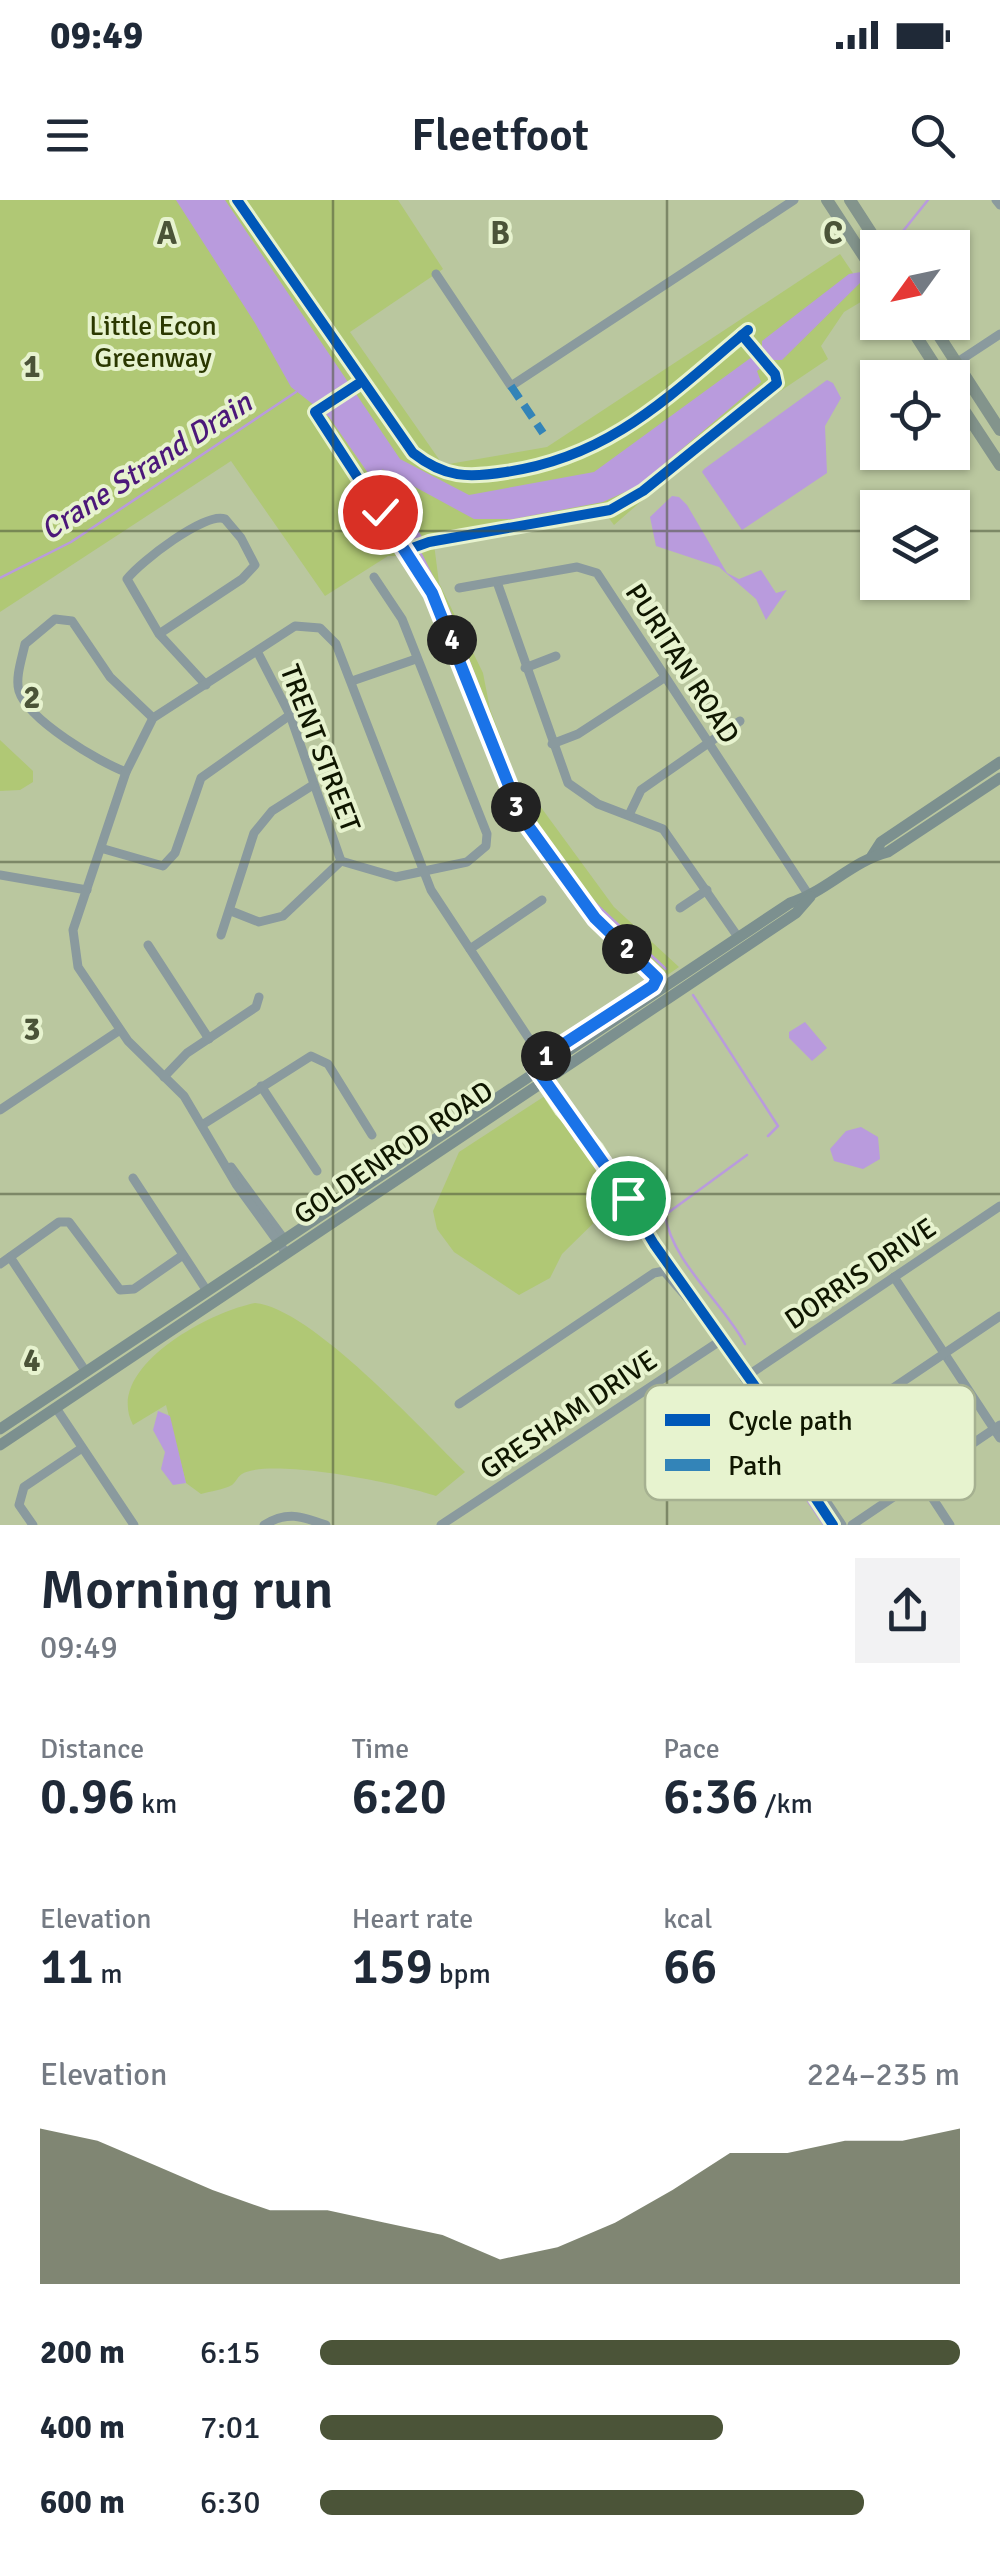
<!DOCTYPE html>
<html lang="en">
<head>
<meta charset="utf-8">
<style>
  body { margin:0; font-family:Signika,sans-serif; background:#f2f2f3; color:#1f2937; height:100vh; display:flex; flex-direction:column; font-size:38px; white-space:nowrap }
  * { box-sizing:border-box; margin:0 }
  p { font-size:32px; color:#747a83 }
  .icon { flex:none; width:55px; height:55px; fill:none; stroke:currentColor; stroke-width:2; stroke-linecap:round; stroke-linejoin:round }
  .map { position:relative; height:1325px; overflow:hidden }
  .panel { display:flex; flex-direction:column; background:#fff; flex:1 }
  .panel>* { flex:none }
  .needle { width:65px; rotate:237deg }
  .controls { position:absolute; left:860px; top:30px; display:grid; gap:20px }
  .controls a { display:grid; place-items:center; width:110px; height:110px; border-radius:0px; background:#fff; box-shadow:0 2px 8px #0004; font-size:50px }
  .pin { position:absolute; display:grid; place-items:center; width:85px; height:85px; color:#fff; margin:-42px; border:5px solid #fff; border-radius:50%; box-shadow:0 2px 10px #0007 }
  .km { position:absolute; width:50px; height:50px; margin:-25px; border-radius:50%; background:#222; color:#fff; font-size:28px; line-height:50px; text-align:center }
  .round { display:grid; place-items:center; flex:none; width:105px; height:105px; border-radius:0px; background:#f2f2f3 }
  .summary { display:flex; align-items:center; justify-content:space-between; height:170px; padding:0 40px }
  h1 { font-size:55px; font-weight:600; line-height:75px }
  .figures { display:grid; grid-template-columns:repeat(3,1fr); gap:15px; height:170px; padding:10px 40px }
  .figures div { display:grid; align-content:center }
  .figures b { font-size:50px; font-weight:600 }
  .figures small { font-size:28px; font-weight:400 }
  .figures p { font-size:28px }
  .chart { height:280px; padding:20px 40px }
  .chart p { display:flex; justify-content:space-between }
  .chart svg { width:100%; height:180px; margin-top:10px; fill:#4b5438; opacity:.7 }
  ul { padding:0 40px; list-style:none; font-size:32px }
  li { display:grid; grid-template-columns:160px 120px 1fr; align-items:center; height:75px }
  li i { height:25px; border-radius:12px; background:#4b5438 }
  .status { display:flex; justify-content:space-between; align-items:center; height:70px; padding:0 50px; background:#fff; direction:ltr }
  .status svg { height:28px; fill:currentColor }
  header { display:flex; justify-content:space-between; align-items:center; height:130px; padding:0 40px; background:#fff; font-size:45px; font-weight:600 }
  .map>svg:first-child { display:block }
</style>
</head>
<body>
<div class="status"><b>09:49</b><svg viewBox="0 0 49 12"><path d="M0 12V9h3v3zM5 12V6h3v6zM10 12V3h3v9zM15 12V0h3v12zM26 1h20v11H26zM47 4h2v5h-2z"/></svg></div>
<header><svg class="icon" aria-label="menu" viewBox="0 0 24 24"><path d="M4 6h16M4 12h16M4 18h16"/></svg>Fleetfoot<svg class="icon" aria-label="search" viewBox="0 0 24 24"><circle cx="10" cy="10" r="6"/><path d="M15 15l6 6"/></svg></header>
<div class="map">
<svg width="1000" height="1325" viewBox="0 0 1000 1325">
  <rect width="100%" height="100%" fill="#bac79f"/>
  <g fill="#b0c875">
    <path d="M 0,0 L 398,0 L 443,69 L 350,132 L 443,265 L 547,247 L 840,54 L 869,97 L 844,112 L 821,146 L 828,159 L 724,229 L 614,325 L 608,317 L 434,344 L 439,383 L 483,473 L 490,509 L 519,585 L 540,606 L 614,707 L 679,767 L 643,792 L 640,788 L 652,780 C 606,734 544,674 515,616 C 472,531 455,438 404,356 L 388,356 L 325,396 L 231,261 L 0,412 Z"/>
    <path d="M 0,540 L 33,571 L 33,582 L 20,590 L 0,591 Z"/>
    <path d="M 551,892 L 580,932 L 573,939 L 597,966 L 615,1002 L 562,1054 L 550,1078 L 519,1095 L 454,1052 L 437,1029 L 433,1011 L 459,952 Z"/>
    <path d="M 255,1103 C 311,1108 422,1230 465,1272 L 436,1296 C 402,1284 271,1257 242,1274 C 238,1276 236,1282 232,1285 C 223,1290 211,1291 201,1294 L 186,1283 L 166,1205 L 133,1225 C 103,1168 209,1112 255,1103 Z"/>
  </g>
  <g fill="#b99bdd">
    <path d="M 176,0 L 225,0 L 400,259 L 469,295 L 594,272 L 756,154 L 765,165 L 757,171 L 761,182 L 638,286 L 603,302 L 513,319 L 474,319 L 382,269 L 425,342 L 410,348 L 368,273 L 329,217 L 291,187 L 255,123 Z"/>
    <path d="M 861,72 L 860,83 L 782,160 L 771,160 L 762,150 L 762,141 L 849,74 Z"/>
    <path d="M 827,180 L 833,183 L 841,198 L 825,226 L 827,273 L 742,330 L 702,272 L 704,269 Z"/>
    <path d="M 672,296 L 679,297 L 687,305 L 727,373 L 739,379 L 761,370 L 776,393 L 787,390 L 766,420 L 756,399 L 719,367 L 656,346 L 650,317 Z"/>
    <path d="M 805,822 L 827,848 L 812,861 L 789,838 L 789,832 Z"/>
    <path d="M 861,927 L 878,937 L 880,959 L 863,969 L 834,961 L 830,949 L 846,931 Z"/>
    <path d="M 158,1211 L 170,1216 L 186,1283 L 173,1285 L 161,1269 L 165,1252 L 153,1230 Z"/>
  </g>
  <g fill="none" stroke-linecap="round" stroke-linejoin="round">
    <g stroke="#b99bdd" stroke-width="2.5">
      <path d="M 891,46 L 928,0"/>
      <path d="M 417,346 L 450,413 L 526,609 L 585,694 L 666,769"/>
      <path d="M 0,378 L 71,342 L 296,192"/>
      <path d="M 693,795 L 778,926 L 768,936"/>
      <path d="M 745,1144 C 723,1103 672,1062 665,1015 L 747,955"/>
      <path d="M 744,1193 L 746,1208 L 824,1325"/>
    </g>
    <g stroke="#8a9a9e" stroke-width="9">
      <path d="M 996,0 L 1000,5"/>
      <path d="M 436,74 L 511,186 L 794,0"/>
      <path d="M 956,163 L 1000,134"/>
      <path d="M 497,382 L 568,583 L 598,604 L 663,629 L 738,737"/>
      <path d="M 459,388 L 577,367 L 597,373 L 810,697"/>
      <path d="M 159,434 L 242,379 L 255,365 L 241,338 L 225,319 C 206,311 140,362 127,379 L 159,434 L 206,485"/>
      <path d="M 258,453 L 290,515 L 341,661"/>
      <path d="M 525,468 L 556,456"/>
      <path d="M 352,481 L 416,459"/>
      <path d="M 552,544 L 578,534 L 664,478"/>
      <path d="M 126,572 C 99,562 28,520 19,491 C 15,478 22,458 25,444 L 55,419 L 72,421 L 110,477 L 153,518"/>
      <path d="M 629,615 L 641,590 L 740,521"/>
      <path d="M 104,649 L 163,666 L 175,653 L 201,578 L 290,515"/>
      <path d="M 0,675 L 87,690"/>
      <path d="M 680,708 L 707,690"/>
      <path d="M 231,711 L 259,722 L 283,716 L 341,661 L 396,677 L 467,662 L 486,646 L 487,634 L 402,419 L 374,377"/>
      <path d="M 221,735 L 254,633 L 272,611 L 313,585"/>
      <path d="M 148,745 L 209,839"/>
      <path d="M 470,749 L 542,700"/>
      <path d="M 164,877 L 187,853 L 256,807 L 259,797"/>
      <path d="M 261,886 L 317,971"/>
      <path d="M 0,910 L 120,830"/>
      <path d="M 202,925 L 311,856 L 328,864 L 372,935"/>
      <path d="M 231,967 L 281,1035 L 279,1041"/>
      <path d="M 133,978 L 207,1091"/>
      <path d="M 286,1053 L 236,984 L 184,896 L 128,841 L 78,767 L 73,730 L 126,572 L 153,518 L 295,426 L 320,428 L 336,444 L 431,690 L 549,869"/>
      <path d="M 10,1057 L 86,1172"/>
      <path d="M 0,1064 L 59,1022 L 69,1022 L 120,1090 L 134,1089 L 183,1055"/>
      <path d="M 894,1077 L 1000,1238"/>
      <path d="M 744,1178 L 1000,1006"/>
      <path d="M 459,1204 L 654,1073 L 664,1071 L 704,1117 L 842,1325"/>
      <path d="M 56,1208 L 134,1325"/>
      <path d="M 795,1254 L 1000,1116"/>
      <path d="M 920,1279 L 950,1325"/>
      <path d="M 33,1325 L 19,1305 L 24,1287 L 82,1248"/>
      <path d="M 264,1325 C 287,1311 301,1316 326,1325"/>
      <path d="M 441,1325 L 720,1141"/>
      <path d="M 852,1325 L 1000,1225"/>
    </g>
    <g stroke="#7c908f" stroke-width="11">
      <path d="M 872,656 L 881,642 L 1000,562"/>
      <path d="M 0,1229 L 790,703 C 826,692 852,661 888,652 L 1000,578"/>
      <path d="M 0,1245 L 796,713 L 810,697"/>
    </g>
    <g stroke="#83948c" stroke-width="12">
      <path d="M 827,0 L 878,78"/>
      <path d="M 850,0 L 881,48"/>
      <path d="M 907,122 L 943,178"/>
      <path d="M 930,122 L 1000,230"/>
      <path d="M 952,192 L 1000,265"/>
    </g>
    <path stroke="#3384b8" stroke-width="8" stroke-dasharray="15 8" stroke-linecap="butt" d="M 511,186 L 543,233"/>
    <g stroke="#e7f3cf" stroke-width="16">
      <g id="cycleway">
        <path d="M 237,0 L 413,253 C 445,278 468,278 506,272 C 611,257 670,195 748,130"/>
        <path d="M 358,184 L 315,212 L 430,389 L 523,621 L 595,718 L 657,778 L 653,786 L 533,866 L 562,910 L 596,948 L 654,1044 L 786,1230 L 793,1241 L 783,1249 L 833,1325"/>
        <path d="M 404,351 L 429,342 L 610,310 L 643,291 L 777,183 L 775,174 L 742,135"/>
      </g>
    </g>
    <use href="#cycleway" stroke="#0057b8" stroke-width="10"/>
  </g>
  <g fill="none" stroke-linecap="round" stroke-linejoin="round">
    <g stroke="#fff" stroke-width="20">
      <path id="route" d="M 380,312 L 432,393 L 521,616 L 595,718 L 657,778 L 653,786 L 533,864 L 628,998"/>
    </g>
    <use href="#route" stroke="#1a73e8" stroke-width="12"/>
  </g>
  <path fill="none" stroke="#4b5438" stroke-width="2.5" stroke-opacity="0.55" d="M 333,0 L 333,1325M 667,0 L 667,1325M 0,331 L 878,331M 952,331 L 1000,331M 0,662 L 1000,662M 0,994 L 1000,994"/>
  <g text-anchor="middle" stroke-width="8" stroke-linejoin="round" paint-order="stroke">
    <g font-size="28" fill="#2b3800" stroke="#e7f3cf">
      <text x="153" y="135">Little Econ<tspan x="153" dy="32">Greenway</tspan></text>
    </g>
    <g font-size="28" fill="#0f1600" stroke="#e7f3cf">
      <text transform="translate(683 463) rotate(57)" y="10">PURITAN ROAD</text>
      <text transform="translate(321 548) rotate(69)" y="10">TRENT STREET</text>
      <text transform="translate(393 952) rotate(-34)" y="10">GOLDENROD ROAD</text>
      <text transform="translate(860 1073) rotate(-34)" y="10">DORRIS DRIVE</text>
      <text transform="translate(568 1214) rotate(-34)" y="10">GRESHAM DRIVE</text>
    </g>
    <g font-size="30" font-style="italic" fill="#4c187a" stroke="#e7f3cf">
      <text transform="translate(146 266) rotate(-33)" y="10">Crane Strand Drain</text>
    </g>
  </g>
  <rect x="645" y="1185" width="330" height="115" rx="15" fill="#e7f3cf" stroke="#a6b191" stroke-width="2.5"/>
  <rect x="665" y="1214" width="45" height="12" fill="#0057b8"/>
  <rect x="665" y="1259" width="45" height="12" fill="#3384b8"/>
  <g font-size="28" fill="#0f1600">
    <text x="728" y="1230">Cycle path</text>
    <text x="728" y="1275">Path</text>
  </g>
  <g font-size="32" text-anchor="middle" font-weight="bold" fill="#4b5438" stroke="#e7f3cf" stroke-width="8" stroke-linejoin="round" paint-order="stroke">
    <text x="167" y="44">A</text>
    <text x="500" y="44">B</text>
    <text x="833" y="44">C</text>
    <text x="32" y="177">1</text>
    <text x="32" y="508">2</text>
    <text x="32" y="840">3</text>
    <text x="32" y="1171">4</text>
  </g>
</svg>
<div class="controls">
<a><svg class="needle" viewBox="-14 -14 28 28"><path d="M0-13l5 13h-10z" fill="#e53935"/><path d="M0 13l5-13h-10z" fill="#747a83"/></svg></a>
<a><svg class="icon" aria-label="locate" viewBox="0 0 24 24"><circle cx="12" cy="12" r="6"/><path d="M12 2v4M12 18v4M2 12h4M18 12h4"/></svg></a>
<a><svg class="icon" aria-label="layers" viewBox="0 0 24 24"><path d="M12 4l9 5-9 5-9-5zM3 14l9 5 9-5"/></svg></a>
</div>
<div class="pin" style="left:628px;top:998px;background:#1e9e55"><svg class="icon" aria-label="arrive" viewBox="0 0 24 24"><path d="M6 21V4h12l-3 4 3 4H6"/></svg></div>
<div class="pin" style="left:380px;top:312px;background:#d93025"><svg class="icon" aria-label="check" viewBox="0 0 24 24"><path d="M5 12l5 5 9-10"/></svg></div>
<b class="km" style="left:546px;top:856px">1</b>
<b class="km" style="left:627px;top:749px">2</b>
<b class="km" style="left:516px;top:607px">3</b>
<b class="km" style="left:452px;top:440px">4</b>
</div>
<section class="panel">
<div class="summary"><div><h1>Morning run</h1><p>09:49</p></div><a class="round"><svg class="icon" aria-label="share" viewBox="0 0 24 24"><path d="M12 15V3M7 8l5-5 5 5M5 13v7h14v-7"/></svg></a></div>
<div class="figures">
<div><p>Distance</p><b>0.96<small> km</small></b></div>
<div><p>Time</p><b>6:20</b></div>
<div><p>Pace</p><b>6:36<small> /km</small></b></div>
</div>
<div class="figures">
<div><p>Elevation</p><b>11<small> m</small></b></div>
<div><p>Heart rate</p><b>159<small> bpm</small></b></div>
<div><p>kcal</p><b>66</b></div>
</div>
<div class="chart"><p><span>Elevation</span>224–235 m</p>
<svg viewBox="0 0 160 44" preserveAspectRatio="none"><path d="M0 44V6L10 9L20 15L30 21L40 26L50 26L60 29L70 32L80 38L90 35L100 29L110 21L120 12L130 12L140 9L150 9L160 6V44z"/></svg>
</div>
<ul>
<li><b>200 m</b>6:15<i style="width:100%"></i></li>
<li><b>400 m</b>7:01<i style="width:63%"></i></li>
<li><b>600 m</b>6:30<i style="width:85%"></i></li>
</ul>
</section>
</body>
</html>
